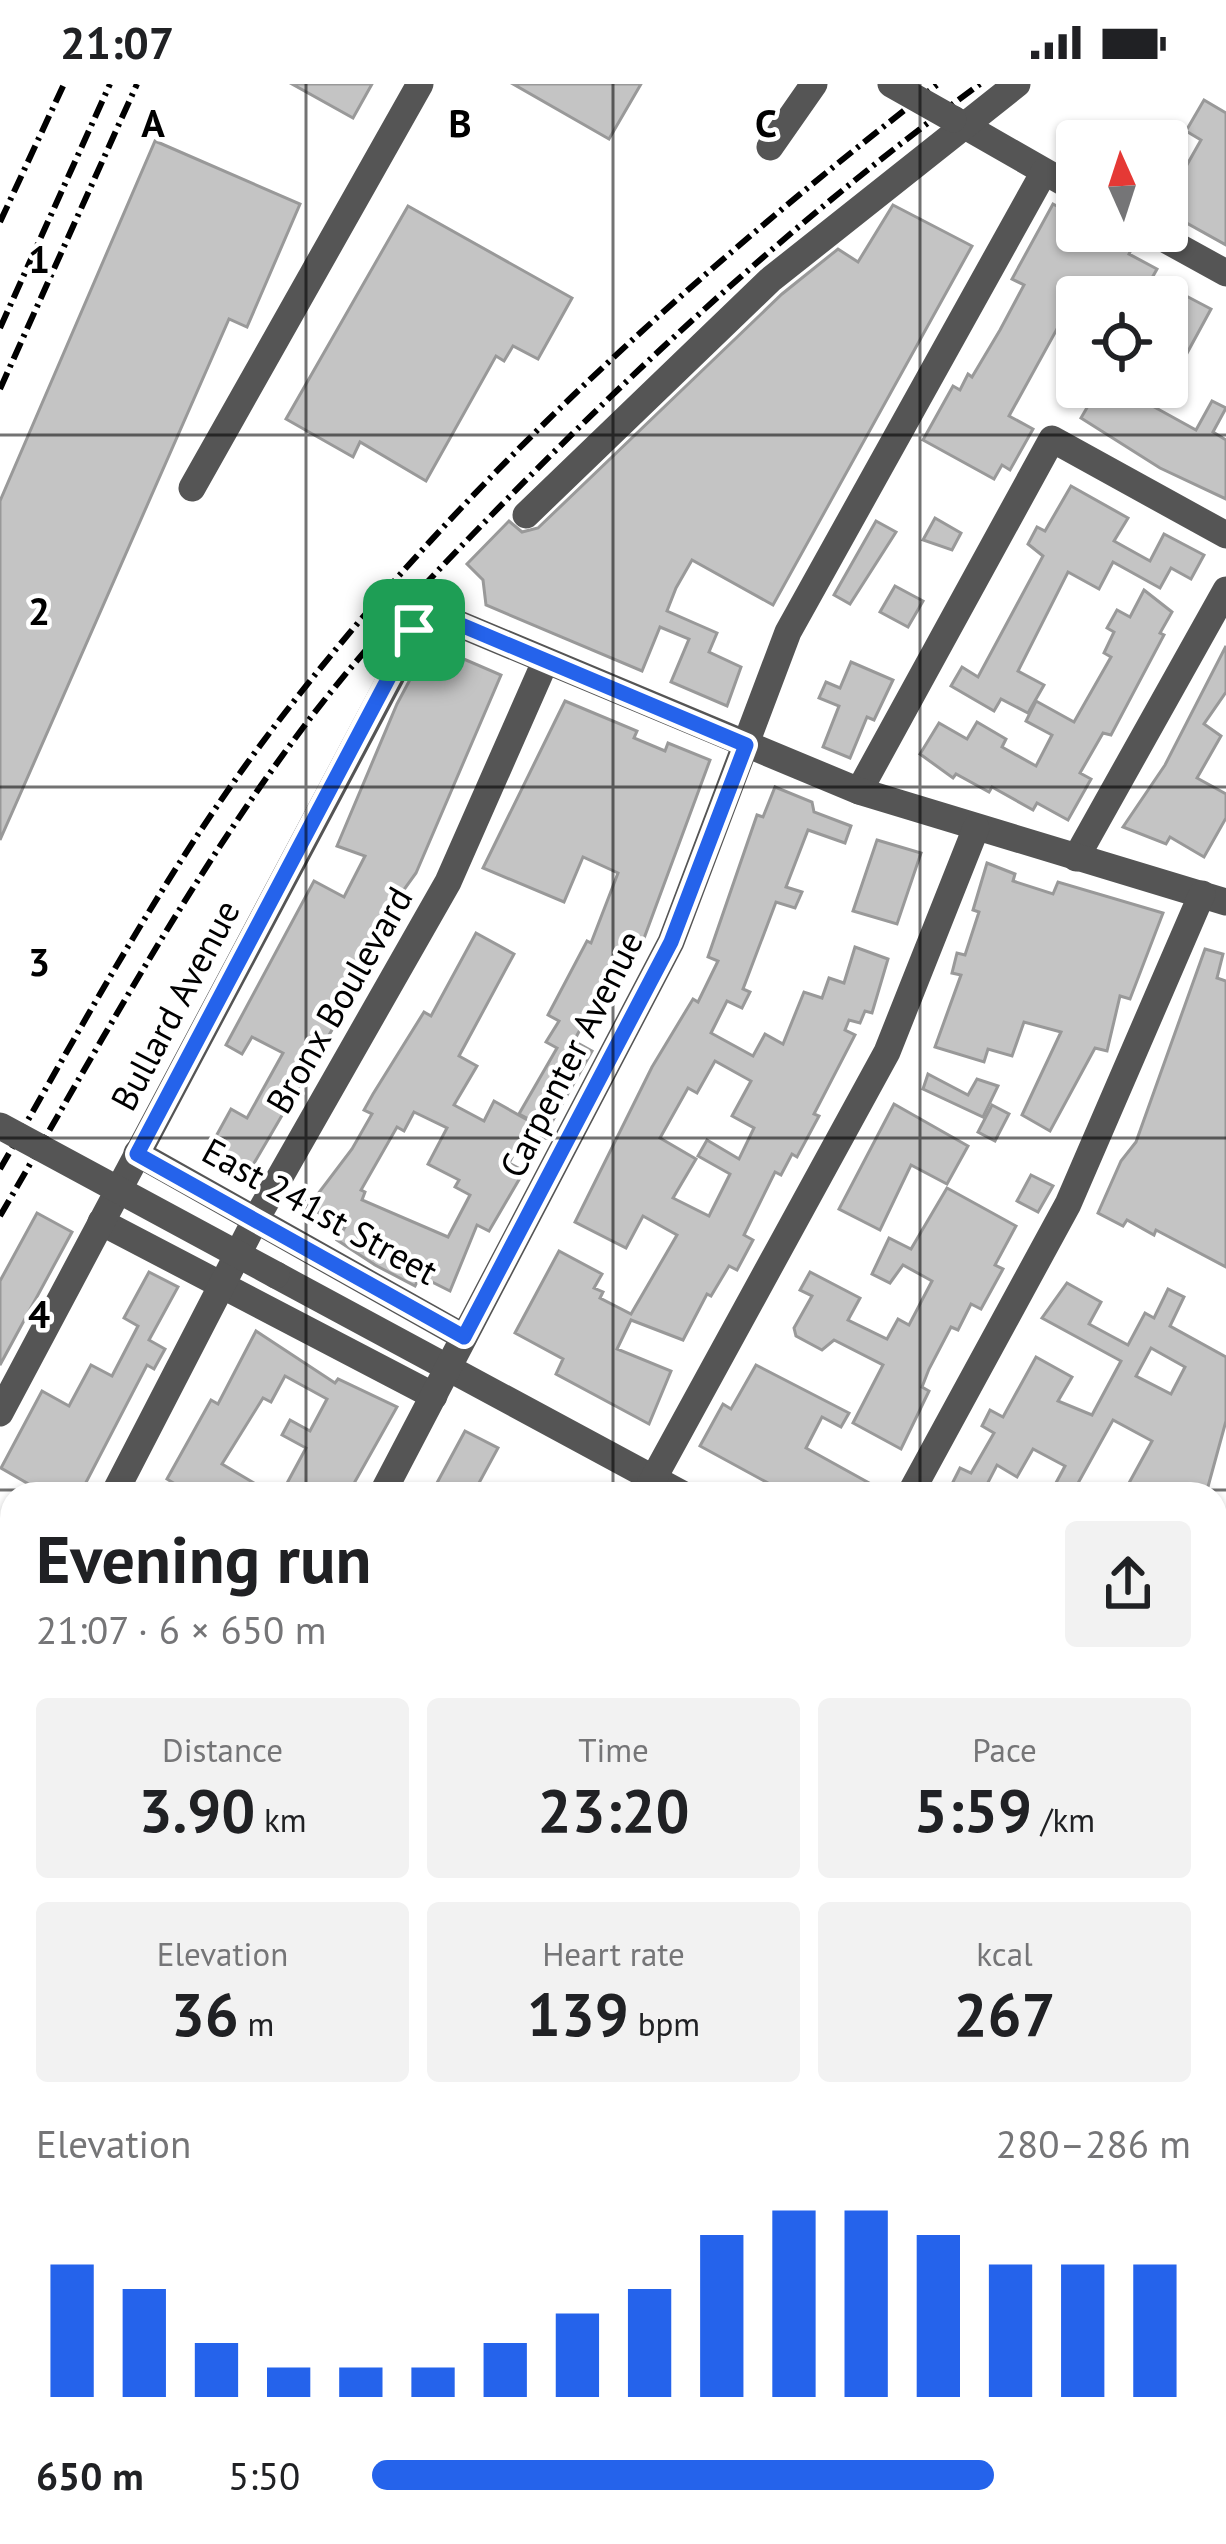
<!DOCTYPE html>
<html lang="en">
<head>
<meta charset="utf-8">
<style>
  body { margin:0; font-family:"PT Sans",sans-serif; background:#f2f2f2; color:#202124; height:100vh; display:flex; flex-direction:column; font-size:45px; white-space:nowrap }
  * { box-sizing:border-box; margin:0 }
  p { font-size:39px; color:#757577 }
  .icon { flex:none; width:66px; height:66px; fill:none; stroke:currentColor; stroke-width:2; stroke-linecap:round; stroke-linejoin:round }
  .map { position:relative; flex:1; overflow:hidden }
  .drawer { position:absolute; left:0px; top:1398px; width:1227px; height:1062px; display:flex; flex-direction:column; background:#fff; border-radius:36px 36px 0 0; box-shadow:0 3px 9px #0004 }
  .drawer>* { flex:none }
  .needle { width:78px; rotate:357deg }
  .buttons { position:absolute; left:1056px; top:36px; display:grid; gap:24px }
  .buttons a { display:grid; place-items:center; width:132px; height:132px; border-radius:12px; background:#fff; box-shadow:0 3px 9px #0004; font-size:60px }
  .pin { position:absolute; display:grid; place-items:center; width:102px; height:102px; color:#fff; margin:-51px; border-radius:24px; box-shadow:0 6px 18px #0006 }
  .round { display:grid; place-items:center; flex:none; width:126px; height:126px; border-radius:12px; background:#f2f2f2 }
  .overview { display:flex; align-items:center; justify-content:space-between; height:204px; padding:0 36px }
  h1 { font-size:66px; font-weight:600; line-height:90px }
  .metrics { display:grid; grid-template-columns:repeat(3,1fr); gap:18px; height:204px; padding:12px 36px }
  .metrics div { display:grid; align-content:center; border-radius:12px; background:#f2f2f2; text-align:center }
  .metrics b { font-size:60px; font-weight:600 }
  .metrics small { font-size:33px; font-weight:400 }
  .metrics p { font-size:33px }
  .chart { height:336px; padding:24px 36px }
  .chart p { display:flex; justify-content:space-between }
  .chart svg { width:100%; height:216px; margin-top:12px; stroke:#2563eb; stroke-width:6 }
  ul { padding:0 36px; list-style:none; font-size:39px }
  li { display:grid; grid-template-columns:192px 144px 1fr; align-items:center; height:90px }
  li i { height:30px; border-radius:15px; background:#2563eb }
  .status { display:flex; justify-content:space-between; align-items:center; height:84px; padding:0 60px; background:#fff; direction:ltr }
  .status svg { height:33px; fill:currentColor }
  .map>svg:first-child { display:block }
</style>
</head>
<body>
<div class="status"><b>21:07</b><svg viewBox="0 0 49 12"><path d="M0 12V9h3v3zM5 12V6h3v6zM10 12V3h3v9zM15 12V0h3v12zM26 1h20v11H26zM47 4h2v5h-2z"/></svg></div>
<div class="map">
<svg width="1226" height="2460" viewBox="0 0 1226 2460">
  <rect width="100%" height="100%" fill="#fff"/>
  <g fill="#c4c4c4" stroke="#999" stroke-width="3" fill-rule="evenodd">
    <path d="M 292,0 L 372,0 L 353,34 Z"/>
    <path d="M 513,0 L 641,0 L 609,55 Z"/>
    <path d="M 1204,16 L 1226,29 L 1226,161 L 1167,128 L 1167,116 L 1201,56 L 1186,47 Z"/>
    <path d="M 155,57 L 300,120 L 247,243 L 229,235 L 0,756 L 0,417 Z"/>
    <path d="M 1053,120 L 1077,133 L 1077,147 L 1102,147 L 1132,164 L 1129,170 L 1157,185 L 1152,194 L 1211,225 L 1167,306 L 1167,213 L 1077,213 L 1077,230 L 1068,225 L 1009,332 L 1033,345 L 1010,386 L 1002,381 L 994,395 L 923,356 L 953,302 L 960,306 L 968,290 L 972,293 L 1000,246 L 1024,201 L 1012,195 Z"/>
    <path d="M 893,121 L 972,162 L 773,521 L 692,476 L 676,504 L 667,527 L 717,549 L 709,568 L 741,583 L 727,622 L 671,598 L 689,555 L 660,543 L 642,587 L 486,521 L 483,496 L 467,480 L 509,437 L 522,448 L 538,444 L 782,210 L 838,165 L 858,178 Z"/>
    <path d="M 408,122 L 572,214 L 538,275 L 513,262 L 504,277 L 496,272 L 426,397 L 360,358 L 353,373 L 286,335 Z"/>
    <path d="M 1099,303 L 1156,303 L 1147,319 L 1196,346 L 1212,317 L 1226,324 L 1213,348 L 1226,356 L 1226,415 L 1160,384 L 1081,334 Z"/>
    <path d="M 1071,402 L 1128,434 L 1114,457 L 1150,477 L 1164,450 L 1204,471 L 1191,495 L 1171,484 L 1160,504 L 1113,478 L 1099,505 L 1068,488 L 1018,587 L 1044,601 L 1028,629 L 1001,615 L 994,627 L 951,602 L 962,583 L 978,593 L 1043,472 L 1028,460 L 1037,443 L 1045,447 Z"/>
    <path d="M 935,434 L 961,449 L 952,466 L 923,456 Z"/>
    <path d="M 876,437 L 896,448 L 850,520 L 834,511 Z"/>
    <path d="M 895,502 L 923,517 L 908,543 L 880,528 Z"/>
    <path d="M 1144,506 L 1172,528 L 1160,549 L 1164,551 L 1111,651 L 1103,649 L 1080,689 L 1091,695 L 1068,736 L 1037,719 L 1033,726 L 992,703 L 989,708 L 956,690 L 953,694 L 920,670 L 939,639 L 967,655 L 977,638 L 1006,655 L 1002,663 L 1036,682 L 1052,651 L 1026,637 L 1036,617 L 1074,638 L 1111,573 L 1104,569 L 1114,548 L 1107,544 L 1117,526 L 1130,533 Z"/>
    <path d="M 429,560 L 501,591 L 416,789 L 390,825 L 346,922 L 243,1098 L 203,1076 L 231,1025 L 247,1034 L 283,969 L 252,953 L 242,970 L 226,961 L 314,797 L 344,813 L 365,772 L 337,762 L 397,620 Z"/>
    <path d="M 1226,562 L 1226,608 L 1204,640 L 1221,652 L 1197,694 L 1226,710 L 1226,734 L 1204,773 L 1170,753 L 1166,760 L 1123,743 L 1165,681 Z"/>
    <path d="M 851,578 L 893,596 L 874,636 L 867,633 L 850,674 L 823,663 L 839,622 L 819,614 L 826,598 L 840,604 Z"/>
    <path d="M 565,617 L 637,647 L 634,654 L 665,667 L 668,659 L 710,676 L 643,857 L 630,852 L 574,957 L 592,967 L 548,1045 L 519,1030 L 557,964 L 546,958 L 559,937 L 548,931 L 587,857 L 591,859 L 618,789 L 583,773 L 564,818 L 483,784 Z"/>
    <path d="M 775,703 L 812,718 L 814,728 L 851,742 L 845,759 L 808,746 L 786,803 L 802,808 L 795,824 L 776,818 L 743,905 L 750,908 L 742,924 L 727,917 L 711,949 L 753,972 L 765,950 L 783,960 L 804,908 L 822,914 L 829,894 L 844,899 L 855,863 L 888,875 L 872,929 L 865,927 L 860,939 L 849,936 L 845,946 L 855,951 L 814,1030 L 819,1032 L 797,1073 L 792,1070 L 781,1091 L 775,1088 L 744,1151 L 753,1156 L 737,1186 L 729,1182 L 711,1212 L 707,1210 L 683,1256 L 631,1236 L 617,1265 L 671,1287 L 649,1340 L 556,1290 L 563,1275 L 515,1249 L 559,1167 L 602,1190 L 594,1204 L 603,1208 L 600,1214 L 631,1230 L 677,1151 L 643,1132 L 626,1164 L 575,1138 L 652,983 L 693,915 L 698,918 L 718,877 L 708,873 L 757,731 L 763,733 ZM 715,977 L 751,997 L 732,1032 L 754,1044 L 739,1075 L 707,1056 L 698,1072 L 730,1090 L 709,1132 L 673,1114 L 696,1075 L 660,1054 L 688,1004 L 697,1009 Z"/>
    <path d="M 877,756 L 921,769 L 897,840 L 853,827 Z"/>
    <path d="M 987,779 L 1015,790 L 1013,797 L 1053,810 L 1058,798 L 1163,829 L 1130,915 L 1120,912 L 1107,967 L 1095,964 L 1050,1047 L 1022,1031 L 1061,948 L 1024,938 L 1012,972 L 988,965 L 984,978 L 935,963 L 961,891 L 952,889 L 957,869 L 965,871 L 979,828 L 973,826 Z"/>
    <path d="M 476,849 L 514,870 L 459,972 L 477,982 L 454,1021 L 484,1037 L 494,1017 L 531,1038 L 509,1079 L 524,1087 L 489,1147 L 477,1141 L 450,1207 L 420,1192 L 415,1202 L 375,1181 L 337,1156 L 345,1143 L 308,1123 L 352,1065 L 372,1030 L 364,1026 L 373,1010 L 424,928 L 431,932 ZM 414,1028 L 447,1044 L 428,1080 L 459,1096 L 455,1103 L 470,1111 L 448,1153 L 362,1116 L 365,1108 L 361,1106 L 397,1043 L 404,1047 Z"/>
    <path d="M 1205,865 L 1223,870 L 1217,894 L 1226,897 L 1226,1183 L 1156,1146 L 1154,1151 L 1127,1136 L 1123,1142 L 1098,1129 L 1121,1077 L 1136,1058 Z"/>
    <path d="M 928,990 L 968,1011 L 977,995 L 998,1002 L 983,1033 L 923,1005 Z"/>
    <path d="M 894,1020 L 968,1062 L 947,1100 L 911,1081 L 880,1146 L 839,1125 Z"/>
    <path d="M 992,1021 L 1009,1030 L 995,1057 L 978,1048 Z"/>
    <path d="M 1031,1091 L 1053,1102 L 1038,1128 L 1017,1117 Z"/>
    <path d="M 947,1104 L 1016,1142 L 995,1181 L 1003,1185 L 981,1225 L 971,1220 L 958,1246 L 951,1243 L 929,1285 L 922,1303 L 929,1307 L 901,1365 L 853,1339 L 883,1281 L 834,1256 L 822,1266 L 796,1252 L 794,1244 L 812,1212 L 800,1206 L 810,1188 L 860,1214 L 848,1236 L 887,1255 L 898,1235 L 909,1241 L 932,1197 L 903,1181 L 890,1199 L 872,1190 L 889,1154 L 911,1165 Z"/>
    <path d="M 37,1129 L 72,1148 L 0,1281 L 0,1197 Z"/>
    <path d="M 149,1188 L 178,1203 L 149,1256 L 165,1265 L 154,1285 L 147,1281 L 80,1410 L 46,1410 L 1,1384 L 42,1307 L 69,1322 L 91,1281 L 112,1292 L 138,1242 L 124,1234 Z"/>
    <path d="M 1067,1199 L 1101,1218 L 1089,1240 L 1128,1261 L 1145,1229 L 1154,1234 L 1168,1205 L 1184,1213 L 1170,1242 L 1226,1273 L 1226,1337 L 1206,1410 L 1123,1410 L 1152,1357 L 1113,1336 L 1072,1410 L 1050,1410 L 1065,1382 L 1033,1365 L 1017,1393 L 997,1381 L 982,1410 L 947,1410 L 960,1384 L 971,1389 L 994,1349 L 982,1342 L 990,1326 L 1003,1333 L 1036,1273 L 1072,1293 L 1058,1317 L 1092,1331 L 1121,1277 L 1042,1234 ZM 1151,1264 L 1185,1283 L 1171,1310 L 1136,1292 Z"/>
    <path d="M 256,1247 L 335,1299 L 338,1295 L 397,1323 L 348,1410 L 298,1410 L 285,1403 L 306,1364 L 282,1351 L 290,1336 L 310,1347 L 327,1315 L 285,1292 L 271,1318 L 263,1314 L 222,1380 L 254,1399 L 247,1410 L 221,1400 L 216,1410 L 191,1410 L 167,1395 L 211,1316 L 218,1320 Z"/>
    <path d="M 756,1281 L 849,1329 L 841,1343 L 822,1333 L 806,1364 L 889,1410 L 788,1410 L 700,1362 L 723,1320 L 731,1325 Z"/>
    <path d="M 465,1347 L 498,1364 L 473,1410 L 431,1410 Z"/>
  </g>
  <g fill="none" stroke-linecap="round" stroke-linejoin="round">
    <g stroke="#dbdbdb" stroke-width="36">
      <g id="major">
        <path d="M 1215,1511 L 1226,1489"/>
        <path d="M 1215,1696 L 1226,1702"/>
        <path d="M 720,2460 L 726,2448"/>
      </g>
    </g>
    <g stroke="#555" stroke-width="27">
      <path d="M 953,35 L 1077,106"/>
      <path d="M 770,63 L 814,0"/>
      <path d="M 1150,147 L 1226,189"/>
      <path d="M 192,404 L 420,0"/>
      <path d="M 526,431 L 770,196 L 1017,0"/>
      <path d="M 859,707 L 1052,355 L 1226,451"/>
      <path d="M 1076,774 L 1226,506"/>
      <path d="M 137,1069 L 464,1253"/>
      <path d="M 101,1138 L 434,1312"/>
      <path d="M 276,1191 L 682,1410"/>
      <path d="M 0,1329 L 421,537 L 447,535 L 859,707 L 1226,818"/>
      <path d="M 114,1410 L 256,1135 L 448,798 L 545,578"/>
      <path d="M 382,1410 L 671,858 L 788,548 L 1044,88"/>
      <path d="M 645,1410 L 887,968 L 976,744"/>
      <path d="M 910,1410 L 1068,1120 L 1202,810"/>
      <path d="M 0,1622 L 12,1599"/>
      <path d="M 1215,1645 L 1226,1647"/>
      <path d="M 0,1680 L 12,1687"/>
      <path d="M 1215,2022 L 1226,2001"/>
      <path d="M 0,2123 L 12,2101"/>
      <path d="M 82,2460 L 89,2448"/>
      <path d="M 349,2460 L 355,2448"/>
      <path d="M 983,2460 L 990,2448"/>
    </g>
    <use href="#major" stroke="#000" stroke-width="30"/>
    <g stroke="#000" stroke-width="6" stroke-dasharray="18 6 3 6" stroke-linecap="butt">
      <path d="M 0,138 L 64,0"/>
      <path d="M 0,244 L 110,0"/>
      <path d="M 0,305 L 137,0"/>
      <path d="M 0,1085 C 89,930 174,771 284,630 C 470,390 699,185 938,0"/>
      <path d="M 0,1132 C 96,967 187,798 302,645 C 369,556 449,474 527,395 C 669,252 817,119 980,0"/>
      <path d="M 705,2460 L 710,2448"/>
      <path d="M 733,2460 L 738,2448"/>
    </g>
    <g stroke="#555" stroke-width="27">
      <path d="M 891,0 L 953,35"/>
      <path d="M 0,1042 L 276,1191"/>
    </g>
  </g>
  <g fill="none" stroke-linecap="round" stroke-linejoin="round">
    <g stroke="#fff" stroke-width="24">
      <path id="route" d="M 447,535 L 746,661 L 671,858 L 464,1253 L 137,1070 L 414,546 L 421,537 Z"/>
    </g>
    <use href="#route" stroke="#2563eb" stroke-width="15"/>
  </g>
  <path fill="none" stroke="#000" stroke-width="3" stroke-opacity="0.55" d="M 306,0 L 306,1410M 613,0 L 613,1410M 920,0 L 920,1410M 0,351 L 1226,351M 0,703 L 1226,703M 0,1054 L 1226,1054M 0,1406 L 1226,1406M 0,1757 L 12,1757M 1215,1757 L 1226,1757M 0,2109 L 12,2109M 1215,2109 L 1226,2109M 306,2448 L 306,2460M 613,2448 L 613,2460M 920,2448 L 920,2460"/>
  <g text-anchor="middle" stroke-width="9" stroke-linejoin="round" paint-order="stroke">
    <g font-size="36" fill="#000" stroke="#fff">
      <text transform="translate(339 916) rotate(-60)" y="13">Bronx Boulevard</text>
      <text transform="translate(175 921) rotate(-62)" y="13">Bullard Avenue</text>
      <text transform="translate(571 970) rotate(-63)" y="13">Carpenter Avenue</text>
      <text transform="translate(320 1127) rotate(29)" y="13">East 241st Street</text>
    </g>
  </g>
  <g font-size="39" text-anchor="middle" font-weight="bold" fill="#000" stroke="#fff" stroke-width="9" stroke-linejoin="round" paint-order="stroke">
    <text x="153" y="53">A</text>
    <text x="460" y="53">B</text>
    <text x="766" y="53">C</text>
    <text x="39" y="189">1</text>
    <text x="39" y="541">2</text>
    <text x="39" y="892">3</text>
    <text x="39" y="1244">4</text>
  </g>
</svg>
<div class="buttons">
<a><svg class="needle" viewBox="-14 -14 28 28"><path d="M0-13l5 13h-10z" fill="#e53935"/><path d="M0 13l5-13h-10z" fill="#757577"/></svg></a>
<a><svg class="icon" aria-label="locate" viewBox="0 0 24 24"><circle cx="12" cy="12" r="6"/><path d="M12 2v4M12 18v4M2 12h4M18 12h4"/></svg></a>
</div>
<div class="pin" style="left:414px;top:546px;background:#1e9e55"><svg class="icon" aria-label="arrive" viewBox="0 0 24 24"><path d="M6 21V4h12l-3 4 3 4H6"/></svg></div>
<section class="drawer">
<div class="overview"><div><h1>Evening run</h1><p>21:07 · 6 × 650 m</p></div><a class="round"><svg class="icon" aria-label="share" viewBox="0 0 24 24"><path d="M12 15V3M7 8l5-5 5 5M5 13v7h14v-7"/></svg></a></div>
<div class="metrics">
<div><p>Distance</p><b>3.90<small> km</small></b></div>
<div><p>Time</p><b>23:20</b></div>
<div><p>Pace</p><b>5:59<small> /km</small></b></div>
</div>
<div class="metrics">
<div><p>Elevation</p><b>36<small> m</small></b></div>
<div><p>Heart rate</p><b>139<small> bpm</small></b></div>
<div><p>kcal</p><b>267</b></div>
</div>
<div class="chart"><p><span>Elevation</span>280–286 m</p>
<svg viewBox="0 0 160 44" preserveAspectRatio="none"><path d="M5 44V17M15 44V22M25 44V33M35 44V38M45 44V38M55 44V38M65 44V33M75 44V27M85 44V22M95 44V11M105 44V6M115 44V6M125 44V11M135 44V17M145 44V17M155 44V17"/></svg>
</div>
<ul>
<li><b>650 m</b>5:50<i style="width:76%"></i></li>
</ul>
</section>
</div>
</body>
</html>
